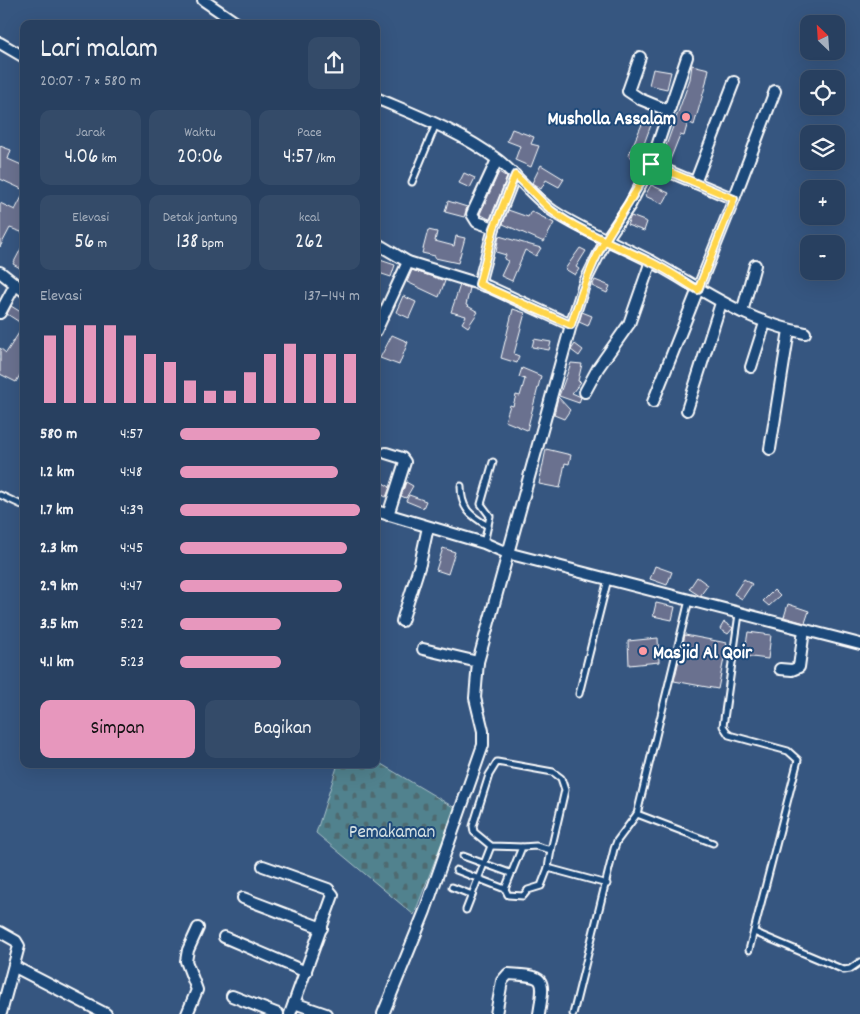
<!DOCTYPE html>
<html lang="id">
<head>
<meta charset="utf-8">
<style>
  body { margin:0; font-family:Dekko,sans-serif; background:#344b69; color:#f1f3f6; height:100vh; display:flex; flex-direction:column; font-size:19px; white-space:nowrap }
  * { box-sizing:border-box; margin:0 }
  p { font-size:16px; color:#a5afbd }
  .icon { flex:none; width:28px; height:28px; fill:none; stroke:currentColor; stroke-width:2; stroke-linecap:round; stroke-linejoin:round }
  .map { position:relative; flex:1; overflow:hidden }
  .drawer { position:absolute; left:20px; top:20px; width:360px; height:748px; display:flex; flex-direction:column; background:#284060; border-radius:10px; box-shadow:0 5px 20px #0002,0 0 0 1px #445975 }
  .drawer>* { flex:none }
  .needle { width:32px; rotate:335deg }
  .fabs { position:absolute; left:800px; top:15px; display:grid; gap:10px }
  .fabs a { display:grid; place-items:center; width:45px; height:45px; border-radius:10px; background:#284060; box-shadow:0 5px 20px #0002,0 0 0 1px #445975; font-size:25px }
  .pin { position:absolute; display:grid; place-items:center; width:42px; height:42px; color:#fff; margin:-21px; border-radius:10px; box-shadow:0 2px 8px #0006 }
  .round { display:grid; place-items:center; flex:none; width:52px; height:52px; border-radius:10px; background:#344b69 }
  .summary { display:flex; align-items:center; justify-content:space-between; height:85px; padding:0 20px }
  h1 { font-size:28px; font-weight:600; line-height:38px }
  .metrics { display:grid; grid-template-columns:repeat(3,1fr); gap:8px; height:85px; padding:5px 20px }
  .metrics div { display:grid; align-content:center; border-radius:10px; background:#344b69; text-align:center }
  .metrics b { font-size:21px; font-weight:600 }
  .metrics small { font-size:14px; font-weight:400 }
  .metrics p { font-size:14px }
  .chart { height:140px; padding:10px 20px }
  .chart p { display:flex; justify-content:space-between }
  .chart svg { width:100%; height:90px; margin-top:5px; stroke:#e797bd; stroke-width:6 }
  .cta { display:flex; gap:10px; margin-top:auto; padding:10px 20px }
  .cta a { flex:1; height:58px; border-radius:10px; background:#e797bd; color:#111; font-size:20px; font-weight:600; line-height:58px; text-align:center }
  .cta a+a { background:#344b69; color:#f1f3f6 }
  ul { padding:0 20px; list-style:none; font-size:16px }
  li { display:grid; grid-template-columns:80px 60px 1fr; align-items:center; height:38px }
  li i { height:12px; border-radius:6px; background:#e797bd }
  .map>svg:first-child { display:block }
</style>
</head>
<body>
<div class="map">
<svg width="860" height="1014" viewBox="0 0 860 1014">
  <defs>
    <pattern id="cemetery-stones" width="16" height="16" patternUnits="userSpaceOnUse" patternTransform="scale(1.25)"><rect width="16" height="16" fill="#51828e"/><path d="M2 7V4a2 2 0 0 1 4 0v3zM10 15v-3a2 2 0 0 1 4 0v3z" fill="#4f6a70"/></pattern>
  </defs>
  <rect width="100%" height="100%" fill="#365680"/>
  <filter id="ink" filterUnits="userSpaceOnUse"><feTurbulence type="fractalNoise" baseFrequency=".02" numOctaves="2"/><feDisplacementMap in="SourceGraphic" scale="10" xChannelSelector="R" yChannelSelector="G"/><feConvolveMatrix kernelMatrix="1 2 1 2 8 2 1 2 1" color-interpolation-filters="sRGB"/></filter>
  <g filter="url(#ink)">
    <path fill="url(#cemetery-stones)" stroke="#a8c0c6" d="M 376,761 L 455,808 L 414,915 L 316,833 L 338,764 L 376,764 Z"/>
    <g fill="#6a718f" stroke="#fff">
      <path d="M 692,65 L 709,69 L 705,87 L 694,125 L 688,122 L 684,136 L 680,135 L 670,160 L 662,157 L 690,79 Z"/>
      <path d="M 653,69 L 671,72 L 667,89 L 649,85 Z"/>
      <path d="M 643,122 L 651,125 L 638,160 L 628,156 Z"/>
      <path d="M 512,129 L 534,137 L 531,144 L 539,146 L 531,167 L 515,160 L 520,146 L 507,141 Z"/>
      <path d="M 0,146 L 11,150 L 8,159 L 24,166 L 24,190 L 0,179 Z"/>
      <path d="M 541,165 L 564,179 L 559,187 L 546,180 L 541,189 L 532,183 Z"/>
      <path d="M 499,172 L 507,177 L 490,219 L 487,218 L 480,214 Z"/>
      <path d="M 464,173 L 475,178 L 470,188 L 459,183 Z"/>
      <path d="M 651,185 L 669,193 L 663,204 L 645,196 Z"/>
      <path d="M 24,193 L 24,233 L 10,228 L 0,247 L 0,203 L 15,210 Z"/>
      <path d="M 448,201 L 467,207 L 464,217 L 445,212 Z"/>
      <path d="M 508,210 L 528,217 L 531,211 L 554,223 L 544,242 L 503,224 Z"/>
      <path d="M 631,216 L 647,222 L 644,231 L 627,225 Z"/>
      <path d="M 428,230 L 437,232 L 435,241 L 454,246 L 456,236 L 465,238 L 458,263 L 435,258 L 435,256 L 422,253 Z"/>
      <path d="M 499,236 L 541,248 L 536,256 L 525,250 L 512,281 L 501,276 L 508,261 L 504,259 L 506,255 L 496,252 Z"/>
      <path d="M 24,243 L 24,259 L 20,268 L 13,264 Z"/>
      <path d="M 580,248 L 586,251 L 576,267 L 579,269 L 575,275 L 565,269 Z"/>
      <path d="M 380,260 L 395,265 L 391,277 L 376,272 Z"/>
      <path d="M 412,270 L 445,281 L 439,297 L 407,282 Z"/>
      <path d="M 595,280 L 610,286 L 607,293 L 592,286 Z"/>
      <path d="M 460,285 L 470,288 L 466,305 L 478,312 L 468,327 L 462,323 L 466,316 L 451,312 Z"/>
      <path d="M 403,296 L 416,302 L 409,318 L 396,312 Z"/>
      <path d="M 11,306 L 24,314 L 24,368 L 16,382 L 0,374 L 0,348 L 6,353 L 24,325 L 7,314 Z"/>
      <path d="M 513,309 L 525,313 L 514,354 L 519,356 L 517,363 L 501,358 Z"/>
      <path d="M 582,312 L 592,316 L 588,326 L 579,322 Z"/>
      <path d="M 392,335 L 408,342 L 399,365 L 380,358 Z"/>
      <path d="M 534,339 L 551,342 L 549,350 L 532,347 Z"/>
      <path d="M 575,344 L 583,350 L 579,356 L 571,350 Z"/>
      <path d="M 571,363 L 582,364 L 578,381 L 581,382 L 572,393 L 581,397 L 579,403 L 559,396 Z"/>
      <path d="M 522,368 L 541,376 L 527,430 L 505,421 L 510,405 L 513,406 L 516,395 L 520,396 L 525,379 L 519,377 Z"/>
      <path d="M 558,397 L 570,410 L 564,419 L 554,415 Z"/>
      <path d="M 546,449 L 571,455 L 569,464 L 565,463 L 560,488 L 539,484 Z"/>
      <path d="M 406,482 L 413,486 L 406,498 L 401,496 Z"/>
      <path d="M 383,483 L 390,487 L 386,497 L 378,493 Z"/>
      <path d="M 409,495 L 426,501 L 423,508 L 406,501 Z"/>
      <path d="M 443,548 L 455,552 L 448,574 L 436,570 Z"/>
      <path d="M 655,566 L 672,572 L 667,585 L 650,579 Z"/>
      <path d="M 697,577 L 708,585 L 700,596 L 689,589 Z"/>
      <path d="M 744,579 L 752,584 L 742,599 L 734,594 Z"/>
      <path d="M 774,590 L 780,596 L 769,606 L 763,601 Z"/>
      <path d="M 656,603 L 675,607 L 672,620 L 653,616 Z"/>
      <path d="M 788,604 L 809,611 L 805,623 L 784,617 Z"/>
      <path d="M 724,622 L 733,628 L 728,634 L 720,629 Z"/>
      <path d="M 748,632 L 771,635 L 768,659 L 744,656 Z"/>
      <path d="M 685,635 L 727,643 L 718,689 L 674,681 Z"/>
      <path d="M 658,638 L 659,662 L 629,665 L 628,641 Z"/>
    </g>
    <g fill="none" stroke-linecap="round" stroke-linejoin="round">
      <g stroke="#fff" stroke-width="9">
        <g id="lane">
          <path d="M 412,182 L 436,124"/>
          <path d="M 461,486 C 461,508 469,515 488,526"/>
          <path d="M 0,495 L 24,506"/>
          <path d="M 484,543 L 490,516 L 481,504 L 493,462"/>
          <path d="M 739,614 L 723,726 L 729,735 L 788,751 L 798,760 L 749,950"/>
          <path d="M 579,694 L 608,579"/>
          <path d="M 637,814 L 713,843"/>
          <path d="M 536,846 L 551,850 L 548,868 L 541,886 L 528,890 L 523,896 L 508,895 L 505,889 L 522,847 Z"/>
          <path d="M 522,847 L 491,846 L 474,832 L 473,826 L 489,775 L 497,762 L 553,772 L 561,778 L 565,790 L 551,850"/>
          <path d="M 463,856 L 510,873"/>
          <path d="M 548,868 L 607,884"/>
          <path d="M 456,870 L 505,889"/>
          <path d="M 452,887 L 472,895"/>
          <path d="M 466,910 L 491,846"/>
          <path d="M 754,932 L 844,970 L 850,969 L 860,962"/>
          <path d="M 573,1014 L 614,849 L 617,841 L 637,814 L 689,600"/>
        </g>
      </g>
      <g stroke="#fff" stroke-width="14">
        <g id="street">
          <path d="M 203,0 L 238,24"/>
          <path d="M 0,43 L 24,57"/>
          <path d="M 640,57 L 628,91 L 640,99 L 669,111"/>
          <path d="M 376,98 C 418,116 461,132 498,160 C 517,175 533,197 553,211 C 586,233 624,246 658,265 C 708,293 747,322 805,333"/>
          <path d="M 651,164 L 734,199 L 775,91"/>
          <path d="M 695,183 L 734,82"/>
          <path d="M 494,228 L 477,222 L 472,214 L 497,160"/>
          <path d="M 376,243 L 408,262 L 489,287 L 571,325"/>
          <path d="M 0,272 L 24,291"/>
          <path d="M 479,284 L 494,228 L 515,175"/>
          <path d="M 742,312 L 755,265"/>
          <path d="M 0,313 L 15,285"/>
          <path d="M 376,331 L 408,262"/>
          <path d="M 751,367 L 765,323"/>
          <path d="M 585,392 L 598,368 L 629,324 L 651,261"/>
          <path d="M 653,402 L 734,199"/>
          <path d="M 687,410 L 721,303"/>
          <path d="M 770,449 L 789,330"/>
          <path d="M 386,453 L 402,458 L 405,462 L 388,515"/>
          <path d="M 376,511 L 484,543 L 507,553 L 860,644"/>
          <path d="M 402,621 L 420,564 L 428,527"/>
          <path d="M 423,649 L 478,662"/>
          <path d="M 780,669 L 792,670 L 799,667 L 804,630"/>
          <path d="M 263,866 L 328,889 L 333,895 L 290,1014"/>
          <path d="M 243,898 L 322,928"/>
          <path d="M 0,932 L 16,941 L 19,946 L 1,1013"/>
          <path d="M 224,937 L 306,972"/>
          <path d="M 15,967 L 106,1014"/>
          <path d="M 232,996 L 278,1014"/>
          <path d="M 294,1003 L 326,1014"/>
          <path d="M 187,1014 L 197,990 L 186,961 L 188,950 L 198,928"/>
          <path d="M 383,1014 L 425,911 L 483,745 L 483,731 L 475,698 L 478,662 L 571,325 L 585,282 L 606,240 L 630,205 L 651,164 L 687,57"/>
          <path d="M 496,1014 L 502,981 L 508,974 C 546,976 545,977 539,1014"/>
        </g>
      </g>
      <use href="#lane" stroke="#1f4a7a" stroke-width="5"/>
      <use href="#street" stroke="#1f4a7a" stroke-width="10"/>
    </g>
  </g>
  <g fill="none" stroke-linecap="round" stroke-linejoin="round" filter="url(#ink)">
    <g stroke="#fff" stroke-width="10">
      <path id="route" d="M 651,164 C 638,190 621,214 606,239 C 590,266 581,295 571,325 L 479,284 L 494,228 L 515,175 C 528,186 538,199 551,210 C 578,231 618,246 649,261 C 666,269 682,280 698,290 L 734,199 L 651,164"/>
    </g>
    <use href="#route" stroke="#ffd54a" stroke-width="6"/>
  </g>
  <g fill="#ff9aa2" stroke="#1f4a7a" stroke-width="2">
    <circle cx="686" cy="117" r="5"/>
    <circle cx="643" cy="651" r="5"/>
  </g>
  <g text-anchor="middle" stroke-width="4" stroke-linejoin="round" paint-order="stroke">
    <g font-size="19" font-weight="bold" fill="#fff" stroke="#1f4a7a" text-anchor="end">
      <text x="676" y="124">Musholla Assalam</text>
      <text x="653" y="658" text-anchor="start">Masjid Al Qoir</text>
    </g>
    <g font-size="19" fill="#d4e0e3" stroke="#1f4a7a">
      <text x="392" y="837">Pemakaman</text>
    </g>
  </g>
</svg>
<div class="fabs">
<a><svg class="needle" viewBox="-14 -14 28 28"><path d="M0-13l5 13h-10z" fill="#e53935"/><path d="M0 13l5-13h-10z" fill="#a5afbd"/></svg></a>
<a><svg class="icon" aria-label="locate" viewBox="0 0 24 24"><circle cx="12" cy="12" r="6"/><path d="M12 2v4M12 18v4M2 12h4M18 12h4"/></svg></a>
<a><svg class="icon" aria-label="layers" viewBox="0 0 24 24"><path d="M12 4l9 5-9 5-9-5zM3 14l9 5 9-5"/></svg></a>
<a>+</a>
<a>−</a>
</div>
<div class="pin" style="left:651px;top:164px;background:#1e9e55"><svg class="icon" aria-label="arrive" viewBox="0 0 24 24"><path d="M6 21V4h12l-3 4 3 4H6"/></svg></div>
<section class="drawer">
<div class="summary"><div><h1>Lari malam</h1><p>20:07 · 7 × 580 m</p></div><a class="round"><svg class="icon" aria-label="share" viewBox="0 0 24 24"><path d="M12 15V3M7 8l5-5 5 5M5 13v7h14v-7"/></svg></a></div>
<div class="metrics">
<div><p>Jarak</p><b>4.06<small> km</small></b></div>
<div><p>Waktu</p><b>20:06</b></div>
<div><p>Pace</p><b>4:57<small> /km</small></b></div>
</div>
<div class="metrics">
<div><p>Elevasi</p><b>56<small> m</small></b></div>
<div><p>Detak jantung</p><b>138<small> bpm</small></b></div>
<div><p>kcal</p><b>262</b></div>
</div>
<div class="chart"><p><span>Elevasi</span>137–144 m</p>
<svg viewBox="0 0 160 44" preserveAspectRatio="none"><path d="M5 44V11M15 44V6M25 44V6M35 44V6M45 44V11M55 44V20M65 44V24M75 44V33M85 44V38M95 44V38M105 44V29M115 44V20M125 44V15M135 44V20M145 44V20M155 44V20"/></svg>
</div>
<ul>
<li><b>580 m</b>4:57<i style="width:78%"></i></li>
<li><b>1.2 km</b>4:48<i style="width:88%"></i></li>
<li><b>1.7 km</b>4:39<i style="width:100%"></i></li>
<li><b>2.3 km</b>4:45<i style="width:93%"></i></li>
<li><b>2.9 km</b>4:47<i style="width:90%"></i></li>
<li><b>3.5 km</b>5:22<i style="width:56%"></i></li>
<li><b>4.1 km</b>5:23<i style="width:56%"></i></li>
</ul>
<div class="cta"><a>Simpan</a><a>Bagikan</a></div>
</section>
</div>
</body>
</html>
